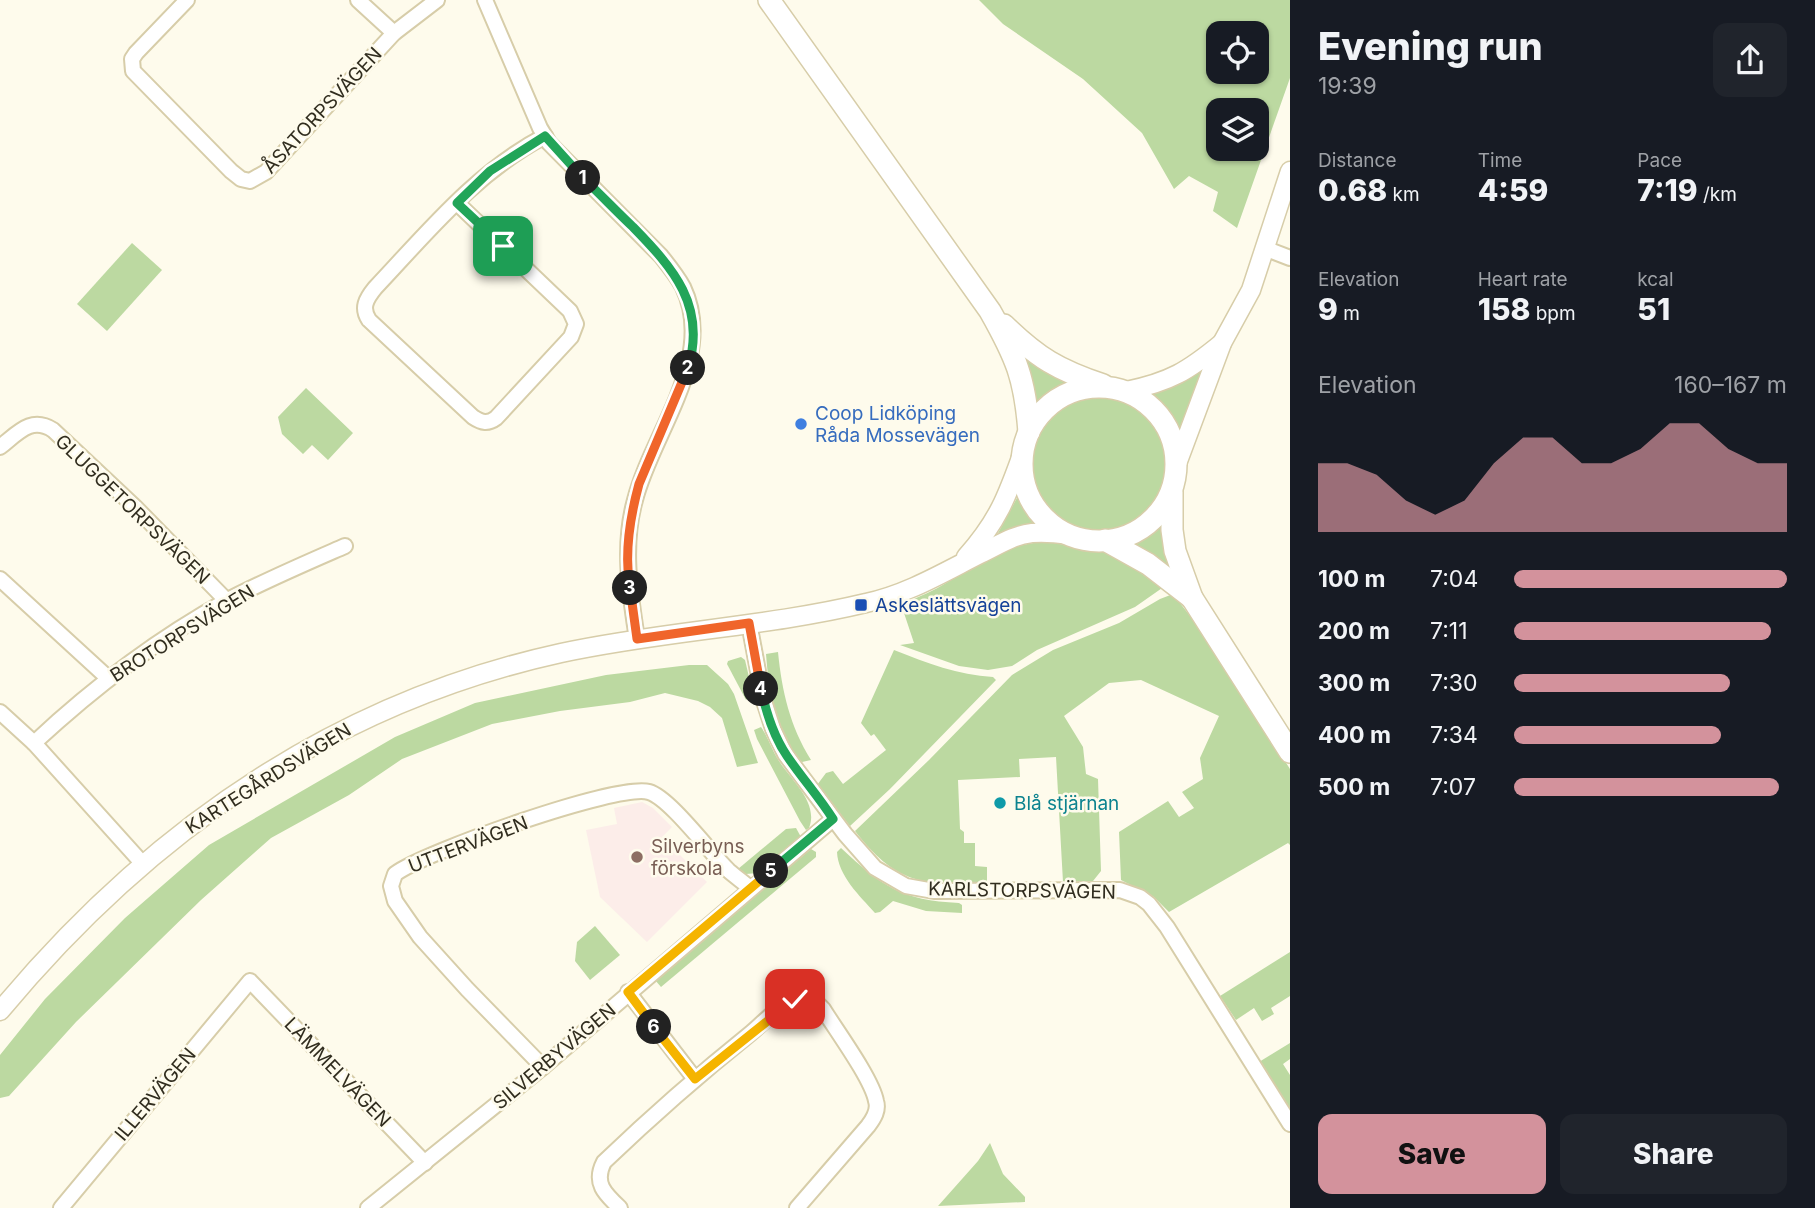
<!DOCTYPE html>
<html lang="en">
<head>
<meta charset="utf-8">
<style>
  body { margin:0; font-family:Inter,sans-serif; background:#20242c; color:#f1f3f6; height:100vh; display:flex; flex-direction:column; font-size:26px; white-space:nowrap }
  * { box-sizing:border-box; margin:0 }
  p { font-size:23px; color:#9ea1a6 }
  .icon { flex:none; width:38px; height:38px; fill:none; stroke:currentColor; stroke-width:2; stroke-linecap:round; stroke-linejoin:round }
  .map { position:relative; flex:1; overflow:hidden }
  .side { display:flex; flex-direction:column; background:#171b24; width:525px }
  .side>* { flex:none }
  .controls { position:absolute; left:1206px; top:21px; display:grid; gap:14px }
  .controls a { display:grid; place-items:center; width:63px; height:63px; border-radius:14px; background:#171b24; box-shadow:0 2px 5px #0004; font-size:35px }
  .pin { position:absolute; display:grid; place-items:center; width:60px; height:60px; color:#fff; margin:-30px; border-radius:14px; box-shadow:0 4px 10px #0006 }
  .km { position:absolute; width:35px; height:35px; margin:-18px; border-radius:50%; background:#222; color:#fff; font-size:19px; line-height:35px; text-align:center }
  .round { display:grid; place-items:center; flex:none; width:74px; height:74px; border-radius:14px; background:#20242c }
  .summary { display:flex; align-items:center; justify-content:space-between; height:119px; padding:0 28px }
  h1 { font-size:38px; font-weight:800; line-height:52px }
  .metrics { display:grid; grid-template-columns:repeat(3,1fr); gap:10px; height:119px; padding:7px 28px }
  .metrics div { display:grid; align-content:center }
  .metrics b { font-size:30px; font-weight:800 }
  .metrics small { font-size:19px; font-weight:400 }
  .metrics p { font-size:19px }
  .chart { height:196px; padding:14px 28px }
  .chart p { display:flex; justify-content:space-between }
  .chart svg { width:100%; height:126px; margin-top:7px; fill:#d3929c; opacity:.7 }
  .primary-button { display:flex; gap:14px; margin-top:auto; padding:14px 28px }
  .primary-button a { flex:1; height:80px; border-radius:14px; background:#d3929c; color:#111; font-size:28px; font-weight:800; line-height:80px; text-align:center }
  .primary-button a+a { background:#20242c; color:#f1f3f6 }
  ul { padding:0 28px; list-style:none; font-size:23px }
  li { display:grid; grid-template-columns:112px 84px 1fr; align-items:center; height:52px }
  li i { height:18px; border-radius:9px; background:#d3929c }
  main { display:flex; flex:1; min-height:0 }
  .map>svg:first-child { display:block }
</style>
</head>
<body>
<main>
<div class="map">
<svg width="1290" height="1208" viewBox="0 0 1290 1208">
  <rect width="100%" height="100%" fill="#fefbec"/>
  <path fill="#fcede9" d="M 642,802 L 653,808 L 672,827 L 662,837 L 707,882 L 647,942 L 600,897 L 586,830 L 617,824 L 614,808 Z"/>
  <g fill="#bcd9a1" fill-rule="evenodd">
    <path d="M 979,0 L 1290,0 L 1290,78 L 1237,228 L 1213,211 L 1218,192 L 1189,176 L 1174,189 L 1142,133 L 1083,79 L 1003,24 ZM 1218,33 L 1256,33 L 1256,72 L 1218,72 ZM 1218,110 L 1256,110 L 1256,149 L 1218,149 Z"/>
    <path d="M 132,243 L 162,270 L 107,331 L 77,304 Z"/>
    <path d="M 1029,360 L 1066,381 L 1064,386 L 1052,392 L 1036,406 L 1026,363 Z"/>
    <path d="M 1205,365 L 1198,386 L 1181,427 L 1176,429 L 1149,395 L 1180,384 Z"/>
    <path d="M 306,388 L 353,433 L 328,460 L 312,445 L 303,454 L 282,434 L 278,417 Z"/>
    <circle cx="1098" cy="463" r="69"/>
    <path d="M 1018,496 L 1022,497 L 1029,511 L 1041,524 L 997,535 Z"/>
    <path d="M 1162,517 L 1169,563 L 1166,565 L 1130,543 Z"/>
    <path d="M 1048,542 L 1096,550 L 1121,557 L 1165,586 L 1135,607 L 1037,650 L 1012,666 L 988,670 L 959,666 L 900,645 L 914,643 L 904,613 L 906,603 C 919,596 934,591 946,583 C 979,564 1008,542 1048,542 Z"/>
    <path d="M 1173,594 L 1197,625 L 1290,769 L 1290,845 L 1288,843 L 1169,912 L 1154,897 L 1121,880 L 1119,832 L 1168,801 L 1179,817 L 1194,808 L 1182,792 L 1203,779 L 1200,758 L 1219,716 L 1141,680 L 1109,683 L 1064,716 L 1083,747 L 1086,774 L 1098,779 L 1101,871 L 1093,881 L 1063,882 L 1056,757 L 1019,759 L 1020,777 L 958,780 L 960,829 L 964,832 L 964,843 L 975,843 L 975,866 L 987,867 L 987,884 C 922,884 898,886 855,831 L 929,760 L 1012,675 L 1053,650 L 1119,623 L 1160,599 Z"/>
    <path d="M 894,650 C 927,663 958,675 993,677 L 996,680 L 890,789 L 850,826 L 817,785 L 826,773 L 833,771 L 843,784 L 886,750 L 874,734 L 871,736 L 861,723 Z"/>
    <path d="M 778,652 C 782,692 790,726 811,760 L 802,762 C 774,735 769,691 766,654 Z"/>
    <path d="M 741,657 L 745,660 L 753,694 L 746,700 L 727,664 L 728,661 Z"/>
    <path d="M 689,665 L 707,665 L 728,684 L 734,694 L 758,763 L 737,767 L 722,718 L 710,707 L 698,701 L 665,693 L 630,702 L 560,711 L 492,724 L 402,759 L 349,795 L 271,838 L 201,900 L 76,1022 L 9,1096 L 0,1098 L 0,1055 L 45,999 L 125,918 L 209,845 L 395,737 L 475,703 L 606,675 Z"/>
    <path d="M 761,727 C 768,737 772,750 779,761 C 792,781 819,803 809,828 L 806,830 L 800,821 L 757,739 L 754,730 Z"/>
    <path d="M 796,828 L 801,837 L 758,873 L 746,874 L 739,871 L 738,869 L 786,829 Z"/>
    <path d="M 841,848 C 883,887 901,900 959,903 L 962,905 L 962,913 L 926,911 L 893,901 L 880,912 L 875,913 C 860,896 838,876 837,852 Z"/>
    <path d="M 811,849 L 816,852 L 816,857 L 661,987 L 655,980 Z"/>
    <path d="M 595,926 L 620,955 L 590,980 L 575,961 L 577,942 Z"/>
    <path d="M 1290,952 L 1290,996 L 1271,1008 L 1274,1014 L 1262,1021 L 1254,1008 L 1236,1020 L 1220,996 Z"/>
    <path d="M 1290,1043 L 1290,1059 L 1283,1064 L 1290,1075 L 1290,1111 L 1259,1062 Z"/>
    <path d="M 990,1143 L 1003,1174 L 1025,1197 L 1025,1202 L 938,1206 L 978,1161 Z"/>
  </g>
  <g fill="none" stroke-linecap="round" stroke-linejoin="round">
    <g stroke="#d7cda9" stroke-width="18">
      <g id="minor">
        <path d="M 187,0 L 136,53 L 132,59 L 133,71 L 231,171 L 241,179 L 250,181 L 266,172 L 394,33 L 437,0"/>
        <path d="M 358,0 L 394,33"/>
        <path d="M 485,0 L 540,128 L 549,143 L 661,256 C 669,266 677,276 683,287 C 717,358 652,433 635,500 C 622,546 630,593 637,639"/>
        <path d="M 457,203 L 570,311 L 576,324 L 571,337 L 496,418 C 488,424 482,423 473,417 L 369,320 C 361,308 366,299 375,288 C 427,233 476,172 545,136"/>
        <path d="M 1264,248 L 1290,258"/>
        <path d="M 0,447 C 18,433 31,416 53,430 L 135,507 L 227,601"/>
        <path d="M 0,579 L 108,678"/>
        <path d="M 749,623 L 763,698 L 773,729 L 785,754 L 845,834 L 875,868 L 906,886 L 934,891 L 1120,890 L 1140,897 L 1149,904 L 1167,927 L 1290,1124"/>
        <path d="M 0,712 L 34,743 L 143,864"/>
        <path d="M 34,743 C 93,688 157,639 228,600 C 266,580 306,563 345,546"/>
        <path d="M 628,992 L 695,1079"/>
        <path d="M 543,1067 L 467,989 L 420,937 L 395,901 L 391,886 L 395,874 C 424,852 618,783 649,792 C 670,798 711,854 729,871 C 736,877 743,882 750,888"/>
        <path d="M 61,1208 L 250,981 L 425,1163"/>
        <path d="M 368,1208 L 543,1067 L 833,819"/>
        <path d="M 620,1208 C 605,1194 593,1183 604,1162 C 651,1117 700,1074 751,1033 C 764,1022 782,1002 800,998 C 810,996 816,1002 823,1009 C 836,1030 872,1079 876,1101 C 879,1110 874,1118 868,1126 L 797,1208"/>
      </g>
    </g>
    <g stroke="#d7cda9" stroke-width="21">
      <g id="tertiary">
        <path d="M 1126,391 C 1170,382 1188,371 1222,343"/>
        <path d="M 1175,469 L 1222,343 L 1251,290 L 1290,171"/>
        <path d="M 966,557 C 998,521 1007,497 1023,452"/>
        <path d="M 0,1011 C 148,833 333,703 561,653 C 662,631 766,627 866,603 C 908,594 944,572 982,553 C 999,545 1013,535 1032,533 C 1045,532 1056,533 1069,535"/>
      </g>
    </g>
    <g stroke="#d7cda9" stroke-width="24">
      <g id="secondary">
        <path d="M 769,0 L 990,311 C 1016,357 1025,378 1029,432"/>
        <path d="M 1004,325 C 1038,358 1058,370 1103,385"/>
        <circle cx="1099" cy="464" r="77"/>
        <path d="M 1172,492 L 1172,530 L 1175,551 L 1192,598 L 1290,752"/>
        <path d="M 1105,540 L 1148,564 L 1192,598"/>
      </g>
    </g>
    <use href="#minor" stroke="#fff" stroke-width="14"/>
    <use href="#tertiary" stroke="#fff" stroke-width="18"/>
    <use href="#secondary" stroke="#fff" stroke-width="21"/>
  </g>
  <g fill="none" stroke-linecap="round" stroke-linejoin="round">
    <g stroke="#fff" stroke-width="14">
      <path id="split-1" d="M 503,246 L 457,203 L 490,171 L 545,136 L 583,178"/>
    </g>
    <g stroke="#fff" stroke-width="14">
      <path id="split-2" d="M 583,178 C 600,194 616,211 633,227 C 673,268 707,306 688,368"/>
    </g>
    <g stroke="#fff" stroke-width="14">
      <path id="split-3" d="M 630,588 C 624,554 630,517 639,484 L 688,368"/>
    </g>
    <g stroke="#fff" stroke-width="14">
      <path id="split-4" d="M 630,588 L 637,639 L 749,623 L 761,689"/>
    </g>
    <g stroke="#fff" stroke-width="14">
      <path id="split-5" d="M 761,689 C 766,712 774,737 787,756 C 802,778 819,797 833,819 L 771,871"/>
    </g>
    <g stroke="#fff" stroke-width="14">
      <path id="split-6" d="M 654,1027 L 628,992 L 771,871"/>
    </g>
    <g stroke="#fff" stroke-width="14">
      <path id="split-7" d="M 654,1027 L 695,1079 L 795,999"/>
    </g>
    <use href="#split-1" stroke="#22a559" stroke-width="9"/>
    <use href="#split-2" stroke="#22a559" stroke-width="9"/>
    <use href="#split-3" stroke="#f0652b" stroke-width="9"/>
    <use href="#split-4" stroke="#f0652b" stroke-width="9"/>
    <use href="#split-5" stroke="#22a559" stroke-width="9"/>
    <use href="#split-6" stroke="#f5b400" stroke-width="9"/>
    <use href="#split-7" stroke="#f5b400" stroke-width="9"/>
  </g>
  <circle fill="#3f7fe0" stroke="#fefbec" stroke-width="2.5" cx="801" cy="424" r="7"/>
  <rect fill="#1a4fb4" stroke="#fefbec" stroke-width="2.5" x="854" y="598" width="14" height="14" rx="3.5"/>
  <circle fill="#0f9aa8" stroke="#fefbec" stroke-width="2.5" cx="1000" cy="803" r="7"/>
  <circle fill="#8d6e63" stroke="#fefbec" stroke-width="2.5" cx="637" cy="857" r="7"/>
  <g text-anchor="middle" stroke-width="5" stroke-linejoin="round" paint-order="stroke">
    <g font-size="19" fill="#312d1f" stroke="#fefbec">
      <text transform="translate(322 110) rotate(-47)" y="7">ÅSATORPSVÄGEN</text>
      <text transform="translate(133 509) rotate(44)" y="7">GLUGGETORPSVÄGEN</text>
      <text transform="translate(182 633) rotate(-32)" y="7">BROTORPSVÄGEN</text>
      <text transform="translate(268 778) rotate(-32)" y="7">KARTEGÅRDSVÄGEN</text>
      <text transform="translate(468 844) rotate(-21)" y="7">UTTERVÄGEN</text>
      <text transform="translate(1022 890) rotate(1)" y="7">KARLSTORPSVÄGEN</text>
      <text transform="translate(554 1056) rotate(-40)" y="7">SILVERBYVÄGEN</text>
      <text transform="translate(338 1072) rotate(46)" y="7">LÄMMELVÄGEN</text>
      <text transform="translate(155 1094) rotate(-50)" y="7">ILLERVÄGEN</text>
    </g>
    <g font-size="19" fill="#366cbe" stroke="#fefbec" text-anchor="start">
      <text x="815" y="420">Coop Lidköping<tspan x="815" dy="22">Råda Mossevägen</tspan></text>
    </g>
    <g font-size="19" fill="#164399" stroke="#fefbec" text-anchor="start">
      <text x="875" y="612">Askeslättsvägen</text>
    </g>
    <g font-size="19" fill="#0d838f" stroke="#fefbec" text-anchor="start">
      <text x="1014" y="810">Blå stjärnan</text>
    </g>
    <g font-size="19" fill="#785e54" stroke="#fefbec" text-anchor="start">
      <text x="651" y="853">Silverbyns<tspan x="651" dy="22">förskola</tspan></text>
    </g>
  </g>
</svg>
<div class="controls">
<a><svg class="icon" aria-label="locate" viewBox="0 0 24 24"><circle cx="12" cy="12" r="6"/><path d="M12 2v4M12 18v4M2 12h4M18 12h4"/></svg></a>
<a><svg class="icon" aria-label="layers" viewBox="0 0 24 24"><path d="M12 4l9 5-9 5-9-5zM3 14l9 5 9-5"/></svg></a>
</div>
<div class="pin" style="left:503px;top:246px;background:#1e9e55"><svg class="icon" aria-label="arrive" viewBox="0 0 24 24"><path d="M6 21V4h12l-3 4 3 4H6"/></svg></div>
<div class="pin" style="left:795px;top:999px;background:#d93025"><svg class="icon" aria-label="check" viewBox="0 0 24 24"><path d="M5 12l5 5 9-10"/></svg></div>
<b class="km" style="left:583px;top:178px">1</b>
<b class="km" style="left:688px;top:368px">2</b>
<b class="km" style="left:630px;top:588px">3</b>
<b class="km" style="left:761px;top:689px">4</b>
<b class="km" style="left:771px;top:871px">5</b>
<b class="km" style="left:654px;top:1027px">6</b>
</div>
<section class="side">
<div class="summary"><div><h1>Evening run</h1><p>19:39</p></div><a class="round"><svg class="icon" aria-label="share" viewBox="0 0 24 24"><path d="M12 15V3M7 8l5-5 5 5M5 13v7h14v-7"/></svg></a></div>
<div class="metrics">
<div><p>Distance</p><b>0.68<small> km</small></b></div>
<div><p>Time</p><b>4:59</b></div>
<div><p>Pace</p><b>7:19<small> /km</small></b></div>
</div>
<div class="metrics">
<div><p>Elevation</p><b>9<small> m</small></b></div>
<div><p>Heart rate</p><b>158<small> bpm</small></b></div>
<div><p>kcal</p><b>51</b></div>
</div>
<div class="chart"><p><span>Elevation</span>160–167 m</p>
<svg viewBox="0 0 160 44" preserveAspectRatio="none"><path d="M0 44V20L10 20L20 24L30 33L40 38L50 33L60 20L70 11L80 11L90 20L100 20L110 15L120 6L130 6L140 15L150 20L160 20V44z"/></svg>
</div>
<ul>
<li><b>100 m</b>7:04<i style="width:100%"></i></li>
<li><b>200 m</b>7:11<i style="width:94%"></i></li>
<li><b>300 m</b>7:30<i style="width:79%"></i></li>
<li><b>400 m</b>7:34<i style="width:76%"></i></li>
<li><b>500 m</b>7:07<i style="width:97%"></i></li>
</ul>
<div class="primary-button"><a>Save</a><a>Share</a></div>
</section>
</main>
</body>
</html>
